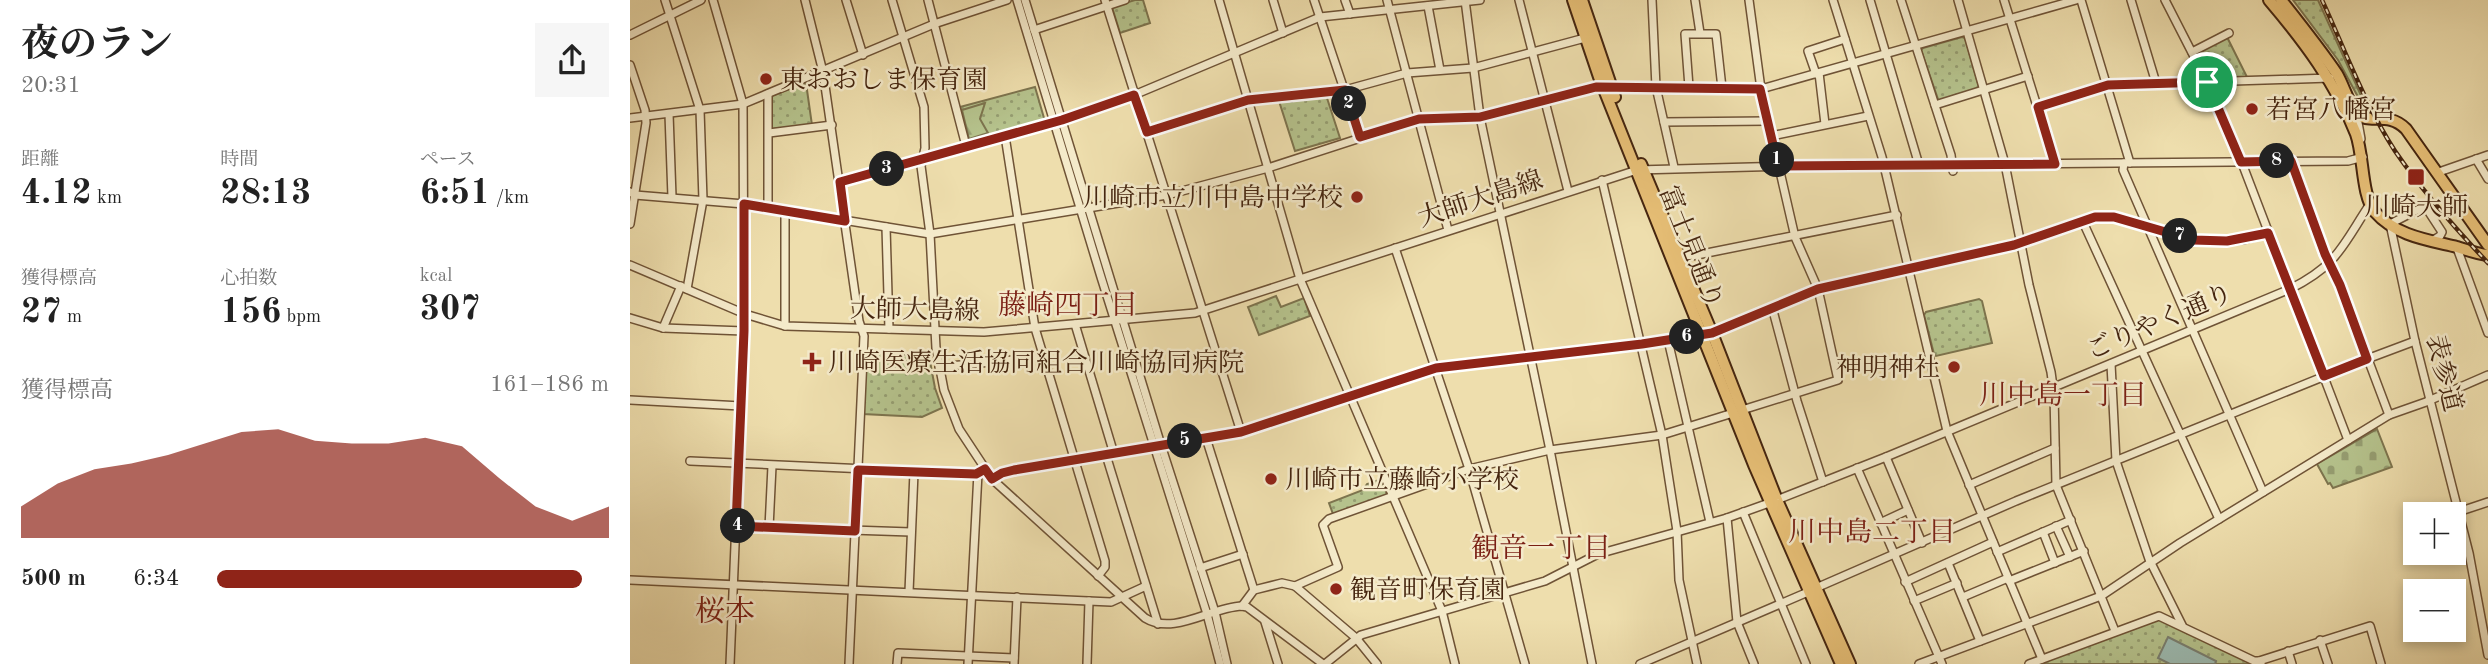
<!DOCTYPE html>
<html lang="ja">
<head>
<meta charset="utf-8">
<style>
  body { margin:0; font-family:"Old Standard TT","Noto Serif JP",serif; background:#f6f6f6; color:#222; height:100vh; display:flex; flex-direction:column; font-size:26px; white-space:nowrap }
  * { box-sizing:border-box; margin:0 }
  p { font-size:23px; color:#767676 }
  .icon { flex:none; width:38px; height:38px; fill:none; stroke:currentColor; stroke-width:2; stroke-linecap:round; stroke-linejoin:round }
  .map { position:relative; flex:1; overflow:hidden }
  .details { display:flex; flex-direction:column; background:#fff; width:630px }
  .details>* { flex:none }
  .controls { position:absolute; left:1773px; top:502px; display:grid; gap:14px }
  .controls a { display:grid; place-items:center; width:63px; height:63px; border-radius:0px; background:#fff; box-shadow:0 4px 10px #0003; font-size:35px }
  .pin { position:absolute; display:grid; place-items:center; width:60px; height:60px; color:#fff; margin:-30px; border:4px solid #fff; border-radius:50%; box-shadow:0 2px 7px #0007 }
  .km { position:absolute; width:35px; height:35px; margin:-18px; border-radius:50%; background:#222; color:#fff; font-size:19px; line-height:35px; text-align:center }
  .round { display:grid; place-items:center; flex:none; width:74px; height:74px; border-radius:0px; background:#f6f6f6 }
  .head { display:flex; align-items:center; justify-content:space-between; height:119px; padding:0 21px }
  h1 { font-size:38px; font-weight:700; line-height:52px }
  .figures { display:grid; grid-template-columns:repeat(3,1fr); gap:10px; height:119px; padding:7px 21px }
  .figures div { display:grid; align-content:center }
  .figures b { font-size:35px; font-weight:700 }
  .figures small { font-size:19px; font-weight:400 }
  .figures p { font-size:19px }
  .chart { height:196px; padding:14px 21px }
  .chart p { display:flex; justify-content:space-between }
  .chart svg { width:100%; height:126px; margin-top:7px; fill:#8f2418; opacity:.7 }
  ul { padding:0 21px; list-style:none; font-size:23px }
  li { display:grid; grid-template-columns:112px 84px 1fr; align-items:center; height:52px }
  li i { height:18px; border-radius:9px; background:#8f2418 }
  main { display:flex; flex:1; min-height:0 }
  .map>svg:first-child { display:block }
</style>
</head>
<body>
<main>
<section class="details">
<div class="head"><div><h1>夜のラン</h1><p>20:31</p></div><a class="round"><svg class="icon" aria-label="share" viewBox="0 0 24 24"><path d="M12 15V3M7 8l5-5 5 5M5 13v7h14v-7"/></svg></a></div>
<div class="figures">
<div><p>距離</p><b>4.12<small> km</small></b></div>
<div><p>時間</p><b>28:13</b></div>
<div><p>ペース</p><b>6:51<small> /km</small></b></div>
</div>
<div class="figures">
<div><p>獲得標高</p><b>27<small> m</small></b></div>
<div><p>心拍数</p><b>156<small> bpm</small></b></div>
<div><p>kcal</p><b>307</b></div>
</div>
<div class="chart"><p><span>獲得標高</span>161–186 m</p>
<svg viewBox="0 0 160 44" preserveAspectRatio="none"><path d="M0 44V33L10 25L20 20L30 18L40 15L50 11L60 7L70 6L80 10L90 11L100 11L110 9L120 12L130 23L140 33L150 38L160 33V44z"/></svg>
</div>
<ul>
<li><b>500 m</b>6:34<i style="width:93%"></i></li>
</ul>
</section>
<div class="map">
<svg width="1858" height="664" viewBox="0 0 1858 664">
  <defs>
    <pattern id="grass-dots" width="8" height="8" patternUnits="userSpaceOnUse" patternTransform="scale(1.75)"><rect width="8" height="8" fill="#b5c28c"/><path d="M2 2h.1M6 6h.1" fill="none" stroke="#959d71" stroke-width="1.8" stroke-linecap="round"/></pattern>
    <pattern id="forest-firs" width="22" height="20" patternUnits="userSpaceOnUse" patternTransform="scale(1.75)"><rect width="22" height="20" fill="#b5c28c"/><path d="M5 1l3.5 6h-7zM16 11l3.5 6h-7z" fill="#959d71"/></pattern>
    <pattern id="cemetery-stones" width="16" height="16" patternUnits="userSpaceOnUse" patternTransform="scale(1.75)"><rect width="16" height="16" fill="#b5c28c"/><path d="M2 7V4a2 2 0 0 1 4 0v3zM10 15v-3a2 2 0 0 1 4 0v3z" fill="#959d71"/></pattern>
  </defs>
  <rect width="100%" height="100%" fill="#eedead"/>
  <filter id="stains"><feTurbulence type="fractalNoise" baseFrequency=".00286" numOctaves="4"/><feColorMatrix values="0 0 0 0 .2 0 0 0 0 .09 0 0 0 0 .02 0 0 0 .5 -.17"/></filter>
  <radialGradient id="worn" r=".72"><stop offset=".6" stop-color="#630" stop-opacity="0"/><stop offset="1" stop-color="#630" stop-opacity=".3"/></radialGradient>
  <g fill="url(#grass-dots)" stroke="#7d744e" stroke-width="2">
    <path d="M 505,0 L 513,0 L 520,23 L 490,33 L 482,7 Z"/>
    <path d="M 1663,0 L 1688,0 L 1738,111 L 1734,108 L 1708,60 Z"/>
    <path d="M 1332,37 L 1335,38 L 1349,87 L 1348,90 L 1309,102 L 1291,50 L 1293,48 Z"/>
    <path d="M 1597,37 L 1617,77 L 1615,79 L 1580,78 L 1568,54 L 1569,52 Z"/>
    <path d="M 176,83 L 182,125 L 142,129 L 140,127 L 141,96 Z"/>
    <path d="M 405,87 L 414,118 L 413,121 L 340,141 L 337,139 L 330,107 Z"/>
    <path d="M 696,95 L 710,138 L 665,151 L 649,101 Z"/>
    <path d="M 646,296 L 651,307 L 674,298 L 680,316 L 629,335 L 618,307 Z"/>
    <path d="M 1349,299 L 1352,301 L 1362,343 L 1306,356 L 1304,354 L 1294,315 L 1296,312 Z"/>
    <path d="M 236,353 L 299,356 L 305,388 L 312,408 L 292,417 L 233,414 Z"/>
    <path d="M 752,479 L 757,495 L 703,514 L 699,503 L 733,490 L 737,484 Z"/>
    <path d="M 1532,617 L 1624,664 L 1405,664 Z"/>
  </g>
  <path fill="url(#forest-firs)" stroke="#7d744e" stroke-width="2" d="M 355,103 L 350,119 L 358,133 L 339,139 L 332,110 Z"/>
  <path fill="url(#cemetery-stones)" stroke="#7d744e" stroke-width="2" d="M 1747,429 L 1762,467 L 1703,488 L 1700,483 L 1698,484 L 1687,464 Z"/>
  <path fill="#9cbbb2" stroke="#797f71" stroke-width="2" d="M 1538,637 L 1586,661 L 1585,664 L 1540,664 L 1528,658 Z"/>
  <g fill="none" stroke-linecap="round" stroke-linejoin="round">
    <g stroke="#6f5336" stroke-width="10">
      <g id="minor">
        <path d="M 35,0 L 70,110 L 73,200 L 57,289"/>
        <path d="M 83,0 L 113,104 L 114,331 L 100,664"/>
        <path d="M 175,0 L 193,72 L 229,321 L 234,336 L 219,664"/>
        <path d="M 216,0 L 233,55"/>
        <path d="M 262,0 L 294,107 L 295,148 L 291,166 L 300,234 L 306,348 L 314,390 L 329,429 L 362,479 L 515,618 C 544,636 581,607 612,606 L 617,607 L 693,664"/>
        <path d="M 298,0 L 336,146"/>
        <path d="M 387,0 L 471,277 L 577,614 L 590,664"/>
        <path d="M 395,0 L 531,445 L 585,612 L 597,664"/>
        <path d="M 475,0 L 611,432"/>
        <path d="M 589,0 L 670,279 L 812,611 L 825,664"/>
        <path d="M 643,0 L 653,33"/>
        <path d="M 684,0 L 730,137"/>
        <path d="M 715,0 L 720,14"/>
        <path d="M 757,0 L 818,230"/>
        <path d="M 835,0 L 850,117 L 920,450 L 962,664"/>
        <path d="M 889,0 L 938,191"/>
        <path d="M 1022,0 L 1026,87 L 1044,167"/>
        <path d="M 1065,0 L 1070,33"/>
        <path d="M 1203,0 L 1252,157 L 1317,431 L 1412,659"/>
        <path d="M 1240,0 L 1289,165"/>
        <path d="M 1271,0 L 1321,155 L 1323,171"/>
        <path d="M 1328,0 L 1375,164 L 1399,285 L 1421,372 L 1424,394 L 1426,485 L 1485,631"/>
        <path d="M 1374,0 L 1425,164"/>
        <path d="M 1451,0 L 1500,163"/>
        <path d="M 1501,0 L 1526,83"/>
        <path d="M 1535,0 L 1577,82 L 1607,150 L 1718,440"/>
        <path d="M 798,6 L 810,70"/>
        <path d="M 404,30 L 495,0"/>
        <path d="M 0,35 L 71,0"/>
        <path d="M 1562,52 L 1599,33"/>
        <path d="M 0,65 L 15,110 L 16,123 L 0,224"/>
        <path d="M 1189,73 L 1195,124"/>
        <path d="M 1186,74 L 1178,51 L 1215,39"/>
        <path d="M 1059,87 L 1055,34 L 1086,34 L 1092,88"/>
        <path d="M 138,94 L 138,208"/>
        <path d="M 1305,105 L 1398,76"/>
        <path d="M 1408,106 L 1478,85 L 1700,78"/>
        <path d="M 1726,112 L 1731,139"/>
        <path d="M 39,114 L 42,197"/>
        <path d="M 0,118 L 113,104 L 304,24 L 377,0"/>
        <path d="M 1034,122 L 1138,121"/>
        <path d="M 517,132 L 618,100 L 715,90 L 777,73 L 843,68 L 955,38"/>
        <path d="M 139,133 L 202,125"/>
        <path d="M 375,136 L 405,328 L 475,561 L 475,567 L 468,576"/>
        <path d="M 1141,136 L 1238,116"/>
        <path d="M 1846,159 L 1858,179"/>
        <path d="M 1661,161 L 1695,254 L 1710,285 L 1759,415"/>
        <path d="M 1494,163 L 1493,170 L 1633,492"/>
        <path d="M 1806,173 L 1858,155"/>
        <path d="M 972,180 L 1032,435 L 1047,531 L 1049,580 L 1067,664"/>
        <path d="M 210,182 L 432,120 L 504,95 L 690,17 L 850,0"/>
        <path d="M 0,192 L 5,195 L 114,204 L 300,234 L 537,195 L 638,168 L 789,119 L 850,117 L 966,87 L 1131,89 L 1446,0"/>
        <path d="M 155,211 L 155,326"/>
        <path d="M 1453,222 L 1589,519"/>
        <path d="M 256,227 L 259,329"/>
        <path d="M 1802,241 L 1810,236 L 1812,232 L 1797,209 L 1789,209 L 1760,224 L 1785,341 L 1839,553 L 1858,655"/>
        <path d="M 765,248 L 839,469 L 895,664"/>
        <path d="M 1827,248 L 1858,333"/>
        <path d="M 1052,258 L 1267,215"/>
        <path d="M 0,265 L 115,314 L 155,326 L 354,332 L 565,313 L 1007,170 L 1155,166 L 1718,161 L 1733,157"/>
        <path d="M 1142,307 L 1167,401 L 1193,482"/>
        <path d="M 0,318 L 33,328 L 114,331"/>
        <path d="M 445,324 L 484,454"/>
        <path d="M 33,328 L 51,286"/>
        <path d="M 1038,340 L 1080,522"/>
        <path d="M 1481,364 L 1486,461 L 1519,559 L 1552,625"/>
        <path d="M 309,367 L 414,357"/>
        <path d="M 0,400 L 111,406"/>
        <path d="M 1112,410 L 1208,380 L 1188,289 L 1165,237 L 1131,89 L 1119,0"/>
        <path d="M 576,438 L 624,590"/>
        <path d="M 476,455 L 528,624"/>
        <path d="M 1256,457 L 1292,543"/>
        <path d="M 60,461 L 346,474"/>
        <path d="M 1227,468 L 1312,664"/>
        <path d="M 362,479 L 372,473 L 611,432 L 806,368 L 1012,344 L 1082,333 L 1188,289 L 1390,243 L 1466,217 L 1484,217 L 1563,239 L 1577,241 L 1613,240 L 1638,233"/>
        <path d="M 1339,485 L 1425,448"/>
        <path d="M 1113,512 L 1176,664"/>
        <path d="M 1828,512 L 1858,502"/>
        <path d="M 1097,518 L 1107,622 L 1124,664"/>
        <path d="M 1250,523 L 1278,510"/>
        <path d="M 106,526 L 281,532"/>
        <path d="M 1426,526 L 1440,557"/>
        <path d="M 139,528 L 142,466"/>
        <path d="M 1413,532 L 1425,563"/>
        <path d="M 1367,552 L 1441,520"/>
        <path d="M 1318,563 L 1350,641"/>
        <path d="M 570,568 L 613,554"/>
        <path d="M 0,580 L 481,602 L 516,586"/>
        <path d="M 1379,581 L 1454,551"/>
        <path d="M 1275,582 L 1363,542"/>
        <path d="M 665,586 L 708,567 L 693,525 L 699,519 L 839,469 L 920,450 L 1032,435 L 1103,413"/>
        <path d="M 1186,588 L 1386,501 L 1737,359 L 1785,341"/>
        <path d="M 279,592 L 284,472"/>
        <path d="M 1333,597 L 1378,578"/>
        <path d="M 1284,601 L 1327,583"/>
        <path d="M 612,606 L 624,590 L 652,583 L 665,586 L 726,638 L 747,664"/>
        <path d="M 635,622 L 648,664"/>
        <path d="M 1690,640 L 1698,664"/>
        <path d="M 1658,651 L 1662,664"/>
        <path d="M 1629,661 L 1740,626 L 1751,664"/>
        <path d="M 267,664 L 268,653 L 384,658"/>
        <path d="M 338,664 L 348,473"/>
        <path d="M 384,664 L 387,597"/>
        <path d="M 457,664 L 459,601"/>
        <path d="M 695,664 L 731,635 L 915,581 L 968,554 L 1097,518 L 1139,503 L 1256,457 L 1660,289 C 1708,265 1712,246 1740,204"/>
        <path d="M 1010,664 L 1178,592"/>
        <path d="M 1289,664 L 1471,596 L 1550,543 L 1759,415 L 1796,402 L 1858,375"/>
        <path d="M 1399,664 L 1529,616 L 1624,661 L 1629,661 L 1631,664"/>
      </g>
    </g>
    <g stroke="#45250f" stroke-width="14">
      <g id="highway">
        <path d="M 943,0 L 969,77 L 1124,465 L 1211,664"/>
        <path d="M 952,0 L 985,97"/>
        <path d="M 1639,0 C 1673,40 1707,85 1726,134 C 1734,156 1731,195 1745,212 C 1766,236 1798,240 1827,247 C 1837,250 1847,254 1858,255"/>
        <path d="M 1651,0 C 1670,24 1690,49 1707,74 C 1714,86 1718,103 1727,113 C 1739,126 1757,110 1776,129 L 1858,245"/>
        <path d="M 1011,164 L 1082,333 L 1147,500 L 1220,664"/>
      </g>
    </g>
    <use href="#minor" stroke="#f4eaca" stroke-width="7"/>
    <use href="#highway" stroke="#e7bf76" stroke-width="10"/>
    <g stroke="#45250f" stroke-width="4.5">
      <path id="rail" d="M 1692,0 C 1715,50 1735,105 1765,151 C 1793,192 1824,227 1858,263"/>
    </g>
    <use href="#rail" stroke="#f4eaca" stroke-width="2" stroke-dasharray="5" stroke-linecap="butt"/>
  </g>
  <g fill="none" stroke-linecap="round" stroke-linejoin="round">
    <g stroke="#fff" stroke-width="14">
      <path id="route" d="M 1577,82 L 1611,162 L 1661,161 L 1695,254 L 1710,285 L 1737,359 L 1694,376 L 1638,233 L 1597,241 L 1563,240 L 1484,217 L 1465,217 L 1384,245 L 1188,289 L 1082,333 L 1012,344 L 806,368 L 611,432 L 384,470 L 372,473 L 362,479 L 355,469 L 346,474 L 228,470 L 225,531 L 106,526 L 114,331 L 114,204 L 215,221 L 210,182 L 432,120 L 504,95 L 517,132 L 618,100 L 715,90 L 730,137 L 789,119 L 850,117 L 966,87 L 1130,89 L 1148,166 L 1425,164 L 1408,107 L 1478,85 Z"/>
    </g>
    <use href="#route" stroke="#8f2418" stroke-width="9"/>
  </g>
  <g fill="#8f2418" stroke="#f4eaca" stroke-width="2.5">
    <circle cx="136" cy="79" r="7"/>
    <circle cx="1622" cy="109" r="7"/>
    <rect x="1777" y="168" width="18" height="18" rx="3.5"/>
    <circle cx="727" cy="197" r="7"/>
    <path d="M178.5 351.5h7v7h7v7h-7v7h-7v-7h-7v-7h7z"/>
    <circle cx="1324" cy="367" r="7"/>
    <circle cx="641" cy="479" r="7"/>
    <circle cx="706" cy="589" r="7"/>
  </g>
  <g text-anchor="middle" stroke-width="5" stroke-linejoin="round" paint-order="stroke">
    <g font-size="26" fill="#45250f" stroke="#f4eaca" text-anchor="start">
      <text x="150" y="88">東おおしま保育園</text>
      <text x="1636" y="118">若宮八幡宮</text>
      <text x="713" y="206" text-anchor="end">川崎市立川中島中学校</text>
      <text x="1786" y="215" text-anchor="middle">川崎大師</text>
      <text x="198" y="371">川崎医療生活協同組合川崎協同病院</text>
      <text x="1310" y="376" text-anchor="end">神明神社</text>
      <text x="655" y="488">川崎市立藤崎小学校</text>
      <text x="720" y="598">観音町保育園</text>
    </g>
    <g font-size="26" fill="#45250f" stroke="#f4eaca">
      <text transform="translate(850 198) rotate(-18)" y="9">大師大島線</text>
      <text transform="translate(1062 247) rotate(68)" y="9">富士見通り</text>
      <text transform="translate(285 309) rotate(1)" y="9">大師大島線</text>
      <text transform="translate(1529 321) rotate(-23)" y="9">ごりやく通り</text>
      <text transform="translate(1815 373) rotate(76)" y="9">表参道</text>
    </g>
    <g font-size="28" fill="#7a1f14" stroke="#f4eaca">
      <text x="438" y="314">藤崎四丁目</text>
      <text x="1433" y="404">川中島一丁目</text>
      <text x="1242" y="541">川中島二丁目</text>
      <text x="911" y="557">観音一丁目</text>
    </g>
    <g font-size="30" fill="#7a1f14" stroke="#f4eaca">
      <text x="95" y="621">桜本</text>
    </g>
  </g>
  <rect width="100%" height="100%" filter="url(#stains)"/>
  <rect width="100%" height="100%" fill="url(#worn)"/>
</svg>
<div class="controls">
<a>+</a>
<a>−</a>
</div>
<div class="pin" style="left:1577px;top:82px;background:#1e9e55"><svg class="icon" aria-label="arrive" viewBox="0 0 24 24"><path d="M6 21V4h12l-3 4 3 4H6"/></svg></div>
<b class="km" style="left:1147px;top:160px">1</b>
<b class="km" style="left:719px;top:104px">2</b>
<b class="km" style="left:257px;top:169px">3</b>
<b class="km" style="left:108px;top:526px">4</b>
<b class="km" style="left:555px;top:441px">5</b>
<b class="km" style="left:1057px;top:337px">6</b>
<b class="km" style="left:1550px;top:236px">7</b>
<b class="km" style="left:1647px;top:161px">8</b>
</div>
</main>
</body>
</html>
